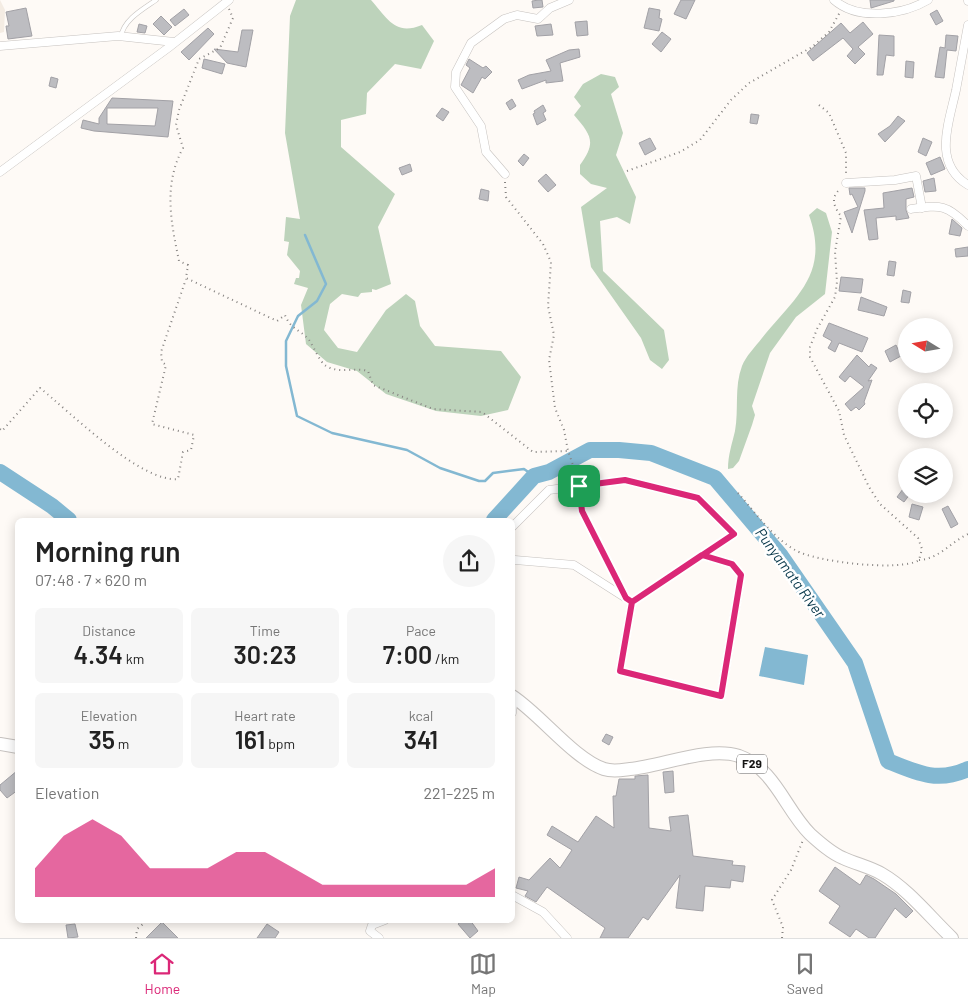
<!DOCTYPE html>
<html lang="en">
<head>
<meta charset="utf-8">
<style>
  body { margin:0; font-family:Barlow,sans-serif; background:#f6f6f6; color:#222; height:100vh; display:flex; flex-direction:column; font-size:19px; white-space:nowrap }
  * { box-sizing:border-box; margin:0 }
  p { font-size:16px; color:#767676 }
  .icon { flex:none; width:28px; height:28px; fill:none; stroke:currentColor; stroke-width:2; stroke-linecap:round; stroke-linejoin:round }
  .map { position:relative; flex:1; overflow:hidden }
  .side { position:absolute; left:15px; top:518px; width:500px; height:405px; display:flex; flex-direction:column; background:#fff; border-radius:8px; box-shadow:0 2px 12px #0003 }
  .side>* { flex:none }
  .needle { width:32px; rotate:281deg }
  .buttons { position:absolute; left:898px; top:318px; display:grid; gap:10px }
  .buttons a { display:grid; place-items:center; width:55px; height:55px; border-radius:50%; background:#fff; box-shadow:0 2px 12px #0003; font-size:25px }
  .pin { position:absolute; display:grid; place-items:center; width:42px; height:42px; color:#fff; margin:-21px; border-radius:10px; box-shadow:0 2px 8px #0006 }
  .round { display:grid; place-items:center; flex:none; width:52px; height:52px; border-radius:26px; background:#f6f6f6 }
  .overview { display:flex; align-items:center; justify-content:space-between; height:85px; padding:0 20px }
  h1 { font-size:28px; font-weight:600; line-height:38px }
  .stats { display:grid; grid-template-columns:repeat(3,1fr); gap:8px; height:85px; padding:5px 20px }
  .stats div { display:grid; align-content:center; border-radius:8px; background:#f6f6f6; text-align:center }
  .stats b { font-size:25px; font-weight:600 }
  .stats small { font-size:14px; font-weight:400 }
  .stats p { font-size:14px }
  .chart { height:140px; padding:10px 20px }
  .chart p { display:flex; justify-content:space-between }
  .chart svg { width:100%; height:90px; margin-top:5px; fill:#db2777; opacity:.7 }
  .dock { display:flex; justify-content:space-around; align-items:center; height:70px; border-top:1px solid #e0e0e0; background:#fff; font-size:14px; color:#767676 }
  .dock a { display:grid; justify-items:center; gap:2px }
  .dock .on { color:#db2777 }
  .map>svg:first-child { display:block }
</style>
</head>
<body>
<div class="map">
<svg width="968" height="938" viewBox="0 0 968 938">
  <rect width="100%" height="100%" fill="#fefaf6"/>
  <path fill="#f4ece3" d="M 0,0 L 5,10 L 4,32 L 0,33 Z"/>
  <g fill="#bdd3bb">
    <path d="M 296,0 L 371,0 C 388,19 395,36 422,25 L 434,41 L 421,69 L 395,64 L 367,93 L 366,114 L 341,120 L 341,147 L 395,194 L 378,227 L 391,284 L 376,290 L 372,289 L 372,292 L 361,293 L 358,297 L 342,294 L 330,304 L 324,330 L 338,348 L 357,352 L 386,310 L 406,294 L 415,301 L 420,326 L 435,346 L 501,351 L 521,377 L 508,410 L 481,416 L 436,411 L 386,394 L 357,371 L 327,362 L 306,344 L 301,305 L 308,288 L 294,284 L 296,278 L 299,278 L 300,271 L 287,255 L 289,242 L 284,241 L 286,217 L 300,219 L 285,133 L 290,16 Z"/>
    <path d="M 601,74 L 615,77 L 619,87 L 611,94 L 623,133 L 616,155 L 636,197 L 630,224 L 617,217 L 600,221 L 603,271 L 664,330 L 669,360 L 662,369 L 650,360 L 641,338 L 591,267 L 581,207 L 607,188 L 591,184 L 580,174 L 580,165 C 597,142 591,135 574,115 L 581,106 L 574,97 L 583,84 Z"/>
    <path d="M 817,208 L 826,213 L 832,232 L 825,294 L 796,317 L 770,353 L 752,406 L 755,415 L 752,425 L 739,461 L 733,468 L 728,469 C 728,455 732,444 735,431 C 739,410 734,387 742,366 C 746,356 755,347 762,338 C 796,296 830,274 809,215 Z"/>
  </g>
  <path fill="#83b8d2" d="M 765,647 L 808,655 L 804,685 L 759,676 Z"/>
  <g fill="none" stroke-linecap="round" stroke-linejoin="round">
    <path stroke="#83b8d2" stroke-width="2.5" d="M 305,235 L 326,284 L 317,301 L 298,316 L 286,341 L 286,366 L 297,416 L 332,433 L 407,450 L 440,468 L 479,481 L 485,481 L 493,473 L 524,469 L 534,476"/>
    <g stroke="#83b8d2" stroke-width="16">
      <path d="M 0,472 L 52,506 L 69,520"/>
      <path d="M 494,520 L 534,476 L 549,472 L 590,450 L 619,450 L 651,453 L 715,478 L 781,556 L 855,663 L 888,761 C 917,773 938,783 968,769"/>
    </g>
  </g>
  <g fill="#bdbdc1" stroke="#a2a1a6" fill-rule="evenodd">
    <path d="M 539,0 L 542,0 L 543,7 L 533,8 L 532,1 Z"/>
    <path d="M 681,0 L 695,0 L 686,19 L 674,14 Z"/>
    <path d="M 870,0 L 894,0 L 894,1 L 871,8 Z"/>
    <path d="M 26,8 L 32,36 L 8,39 L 6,26 L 9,26 L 6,12 Z"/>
    <path d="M 649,8 L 660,10 L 659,18 L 662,19 L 659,31 L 644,28 Z"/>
    <path d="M 184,9 L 189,15 L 175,26 L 170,20 Z"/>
    <path d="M 937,10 L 943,21 L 936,25 L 930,14 Z"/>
    <path d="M 161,16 L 172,27 L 164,35 L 153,24 Z"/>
    <path d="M 587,21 L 588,35 L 577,36 L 575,22 Z"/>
    <path d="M 863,22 L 873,34 L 858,47 L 865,54 L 855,64 L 847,56 L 853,49 L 843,38 L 813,61 L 807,53 L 841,23 L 850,33 Z"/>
    <path d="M 139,24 L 147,26 L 145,33 L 137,32 Z"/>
    <path d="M 551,24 L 553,35 L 537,36 L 535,26 Z"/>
    <path d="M 208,28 L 214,34 L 189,60 L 181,52 Z"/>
    <path d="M 242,30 L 253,30 L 246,67 L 227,63 L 214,49 L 238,52 Z"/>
    <path d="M 662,32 L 671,39 L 661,52 L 652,44 Z"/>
    <path d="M 879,35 L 894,36 L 894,56 L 886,55 L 883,75 L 877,75 Z"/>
    <path d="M 946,35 L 958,36 L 956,51 L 947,50 L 944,78 L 935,77 L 940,47 L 945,48 Z"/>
    <path d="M 579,49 L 580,57 L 560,63 L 563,81 L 546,83 L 546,80 L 522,89 L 518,80 L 529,75 L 551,71 L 546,60 L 569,50 Z"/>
    <path d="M 204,59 L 225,64 L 222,74 L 202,68 Z"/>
    <path d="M 469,59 L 483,68 L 486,66 L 492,72 L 485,79 L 482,77 L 473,93 L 461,85 L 470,68 L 466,65 Z"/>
    <path d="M 906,61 L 914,62 L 913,78 L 905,77 Z"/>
    <path d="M 51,77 L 58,79 L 56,88 L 49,86 Z"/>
    <path d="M 112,98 L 173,101 L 168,137 L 94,131 L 81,128 L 83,120 L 99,124 L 99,118 ZM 107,108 L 158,108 L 155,126 L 107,124 Z"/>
    <path d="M 512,99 L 516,106 L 510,110 L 506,103 Z"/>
    <path d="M 543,105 L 546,111 L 543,113 L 546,120 L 537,125 L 533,114 L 535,113 L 534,111 Z"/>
    <path d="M 442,108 L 449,112 L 443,121 L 436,116 Z"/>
    <path d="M 751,114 L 759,115 L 757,124 L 750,123 Z"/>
    <path d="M 898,116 L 905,121 L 885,142 L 878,134 L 890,126 Z"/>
    <path d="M 650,138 L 656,149 L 645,155 L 639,143 Z"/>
    <path d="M 923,138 L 932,142 L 926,156 L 918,152 Z"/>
    <path d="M 524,154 L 529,158 L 523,166 L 518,161 Z"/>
    <path d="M 940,157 L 945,169 L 931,175 L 926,163 Z"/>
    <path d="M 410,164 L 412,171 L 402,175 L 399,168 Z"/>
    <path d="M 546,174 L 556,185 L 548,192 L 538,181 Z"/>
    <path d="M 934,178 L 936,191 L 925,192 L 923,181 Z"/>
    <path d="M 849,188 L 865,188 L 865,191 L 852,233 L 844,212 L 858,207 L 852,194 L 850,195 Z"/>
    <path d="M 912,188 L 914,197 L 906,199 L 906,210 L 909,218 L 896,220 L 896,216 L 876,218 L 878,239 L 869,240 L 864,210 L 884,208 L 883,193 Z"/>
    <path d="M 481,189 L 489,191 L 488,201 L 479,199 Z"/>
    <path d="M 952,219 L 962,228 L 960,236 L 949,234 Z"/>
    <path d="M 968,247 L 968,256 L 956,257 L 955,249 Z"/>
    <path d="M 889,261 L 896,262 L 894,276 L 887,275 Z"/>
    <path d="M 841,277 L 863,279 L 861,293 L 839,291 Z"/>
    <path d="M 903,290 L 911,292 L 909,303 L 901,302 Z"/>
    <path d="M 861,297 L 887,307 L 884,316 L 858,310 Z"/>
    <path d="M 829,323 L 868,338 L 862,352 L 839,343 L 835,352 L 828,348 L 832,341 L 823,336 Z"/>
    <path d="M 896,345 L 901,356 L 890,362 L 885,351 Z"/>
    <path d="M 857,355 L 869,367 L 871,364 L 877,368 L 868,381 L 872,380 L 864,402 L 865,404 L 859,410 L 856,407 L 851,411 L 845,404 L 864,387 L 850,376 L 845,382 L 839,377 Z"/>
    <path d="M 903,489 L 906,494 L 910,494 L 904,502 L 897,497 Z"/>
    <path d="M 912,504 L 923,507 L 919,520 L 909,517 Z"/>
    <path d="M 948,506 L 958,524 L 951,528 L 942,509 Z"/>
    <path d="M 606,734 L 613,737 L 609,745 L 602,741 Z"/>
    <path d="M 18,770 L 18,790 L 7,798 L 0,790 L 0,785 Z"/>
    <path d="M 673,771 L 674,792 L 665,793 L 663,772 Z"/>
    <path d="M 648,775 L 649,828 L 671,831 L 669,817 L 688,815 L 693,856 L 733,861 L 732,865 L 745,866 L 743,882 L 731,880 L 730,888 L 705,886 L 703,911 L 676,908 L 680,875 L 648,920 L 643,917 L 628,938 L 600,938 L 605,928 L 547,887 L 536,902 L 525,896 L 528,891 L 516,888 L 519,877 L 529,880 L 550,858 L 560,868 L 572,850 L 547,835 L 552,826 L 578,842 L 596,816 L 614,828 L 613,796 L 616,796 L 619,779 L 635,779 L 635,776 Z"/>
    <path d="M 835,867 L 860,885 L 866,875 L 874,879 L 896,894 L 913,911 L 906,918 L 895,908 L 875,938 L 869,938 L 856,929 L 850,937 L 829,923 L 840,906 L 819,891 Z"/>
    <path d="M 463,920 L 470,920 L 478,931 L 470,938 L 458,924 Z"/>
    <path d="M 162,922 L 178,938 L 146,938 Z"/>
    <path d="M 75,924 L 78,937 L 68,938 L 66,925 Z"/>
    <path d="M 267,924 L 279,932 L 275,938 L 257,938 Z"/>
  </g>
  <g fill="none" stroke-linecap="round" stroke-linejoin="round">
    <g stroke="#c6c2bf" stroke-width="5">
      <path id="lane" d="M 121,37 C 123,20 143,9 156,0"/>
    </g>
    <g stroke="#c6c2bf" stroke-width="9">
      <g id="street">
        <path d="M 834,0 C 858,21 903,15 928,0"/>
        <path d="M 968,0 L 968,1"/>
        <path d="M 968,25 C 964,47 960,68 956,90 C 949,123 932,163 968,185"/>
        <path d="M 0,46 L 118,36 L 174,42"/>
        <path d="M 0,172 L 168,48 L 229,0"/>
        <path d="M 505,174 L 486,152 L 481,126 L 455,87 L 456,72 L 471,43 L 504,19 L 517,15 L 538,19 L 550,8 L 569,0"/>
        <path d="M 846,183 L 895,180 L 916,176 L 922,208"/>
        <path d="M 911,209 C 941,205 947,204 968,226"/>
        <path d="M 512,527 L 549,490 L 625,480 L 698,498 L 734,534 L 632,602 L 620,671 L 721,696 L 741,575 L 732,564 L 702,555 L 632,602"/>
        <path d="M 512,561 L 515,560 L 574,565 L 632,602"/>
        <path d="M 512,713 L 514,696"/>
        <path d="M 512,895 L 543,912 L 567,938"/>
        <path d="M 379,938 L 370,931 L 372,925 L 385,920"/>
      </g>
    </g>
    <g stroke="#c6c2bf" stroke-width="14">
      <g id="primary">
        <path d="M 512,696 C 540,714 574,759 604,769 C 613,772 622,770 630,769 C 662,766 709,746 739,756 C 775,769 785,809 810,834 C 820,843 831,853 843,858 C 856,864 870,867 882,874 C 908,889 930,917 952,938"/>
        <path d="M 0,744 L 18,747"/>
      </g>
    </g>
    <g stroke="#868381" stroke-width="2" stroke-dasharray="1 4" stroke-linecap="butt">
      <path d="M 229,9 L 233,18 L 220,48 L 199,59 L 179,110 L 176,125 L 183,148 C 163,185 171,222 179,261 L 188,265 L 186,278 L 277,321 L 285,315 C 291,330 300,329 309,340 C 314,347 319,361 326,366 C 340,374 354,367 368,371 L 373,385 L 433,409 L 482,412 L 533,452 L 568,451"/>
      <path d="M 819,105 L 829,113 L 846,153 L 846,174"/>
      <path d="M 627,171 L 680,152 L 700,140 L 731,100 L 749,83 L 812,47 L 829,32 L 840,12"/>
      <path d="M 505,182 L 506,197 L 543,244 L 551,262 L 548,306 L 554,335 L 549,360 L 555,408 L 564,430 L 568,451 L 578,479"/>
      <path d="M 0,429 L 2,431 L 40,388 C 70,412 141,483 178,479 L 183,452 L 191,450 L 194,435 L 152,424 L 166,365 L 162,362 L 161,352 L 186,279"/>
      <path d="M 580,493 L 582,511 L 618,582"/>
      <path d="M 738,493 C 755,512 772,537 795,550 C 815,562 901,572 919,560 L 922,549 L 918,538 L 880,504 L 869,487 L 844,435 L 839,411 L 810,357 L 810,347 L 817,329 L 835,297 L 837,282 L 835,252 L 841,216 C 834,207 830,198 840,189"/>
      <path d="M 919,560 C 939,559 951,542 968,534"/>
      <path d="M 136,938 L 137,929 L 148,920"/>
      <path d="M 782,938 L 783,927 L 772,900 L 791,870 L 803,840"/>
    </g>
    <use href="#lane" stroke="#fff" stroke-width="4"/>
    <use href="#street" stroke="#fff" stroke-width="8"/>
    <use href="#primary" stroke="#fff" stroke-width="12"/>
  </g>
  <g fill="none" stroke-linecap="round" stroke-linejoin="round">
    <g stroke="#fff" stroke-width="10">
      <path id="route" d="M 579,486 L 582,511 L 626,598 L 632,602 L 620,671 L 721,696 L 741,575 L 732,564 L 702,555 L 632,602 L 734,534 L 698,498 L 625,480 L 579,486"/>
    </g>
    <use href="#route" stroke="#db2777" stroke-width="6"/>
  </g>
  <g text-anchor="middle" stroke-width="5" stroke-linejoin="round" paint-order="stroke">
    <rect fill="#fff" stroke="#5c5b5a" stroke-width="1" x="737" y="754.5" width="30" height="19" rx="4"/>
    <g font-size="12" font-weight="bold" fill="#161514">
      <text x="752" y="768">F29</text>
    </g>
    <g font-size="15" font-style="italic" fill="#063649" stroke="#fff">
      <text transform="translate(790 573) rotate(54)" y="5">Punyamata River</text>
    </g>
  </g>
</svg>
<div class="buttons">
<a><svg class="needle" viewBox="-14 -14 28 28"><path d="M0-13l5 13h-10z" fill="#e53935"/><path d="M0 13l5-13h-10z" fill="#767676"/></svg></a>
<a><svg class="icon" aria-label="locate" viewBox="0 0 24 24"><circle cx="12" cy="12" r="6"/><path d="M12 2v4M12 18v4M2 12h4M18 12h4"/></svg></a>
<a><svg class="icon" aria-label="layers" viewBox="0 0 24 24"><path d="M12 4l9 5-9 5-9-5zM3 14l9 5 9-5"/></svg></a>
</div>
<div class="pin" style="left:579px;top:486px;background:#1e9e55"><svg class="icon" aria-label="arrive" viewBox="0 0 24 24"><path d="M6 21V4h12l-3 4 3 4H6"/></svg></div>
<section class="side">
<div class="overview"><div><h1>Morning run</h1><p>07:48 · 7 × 620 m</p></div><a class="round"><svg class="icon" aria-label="share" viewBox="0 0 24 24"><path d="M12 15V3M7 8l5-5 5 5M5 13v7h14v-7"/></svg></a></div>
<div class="stats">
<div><p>Distance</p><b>4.34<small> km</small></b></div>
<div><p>Time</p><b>30:23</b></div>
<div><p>Pace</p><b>7:00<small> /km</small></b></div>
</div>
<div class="stats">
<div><p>Elevation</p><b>35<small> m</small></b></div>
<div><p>Heart rate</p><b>161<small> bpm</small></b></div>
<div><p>kcal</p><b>341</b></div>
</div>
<div class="chart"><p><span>Elevation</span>221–225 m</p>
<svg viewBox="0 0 160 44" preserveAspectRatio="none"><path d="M0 44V30L10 14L20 6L30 14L40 30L50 30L60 30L70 22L80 22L90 30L100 38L110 38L120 38L130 38L140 38L150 38L160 30V44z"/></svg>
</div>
</section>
</div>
<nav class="dock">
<a class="on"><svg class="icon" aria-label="home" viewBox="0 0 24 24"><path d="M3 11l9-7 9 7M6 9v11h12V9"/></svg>Home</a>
<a><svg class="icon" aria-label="map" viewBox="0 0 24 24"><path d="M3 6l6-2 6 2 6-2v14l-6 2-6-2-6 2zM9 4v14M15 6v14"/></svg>Map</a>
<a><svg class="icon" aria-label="saved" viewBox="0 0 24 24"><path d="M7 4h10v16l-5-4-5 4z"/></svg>Saved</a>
</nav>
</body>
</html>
